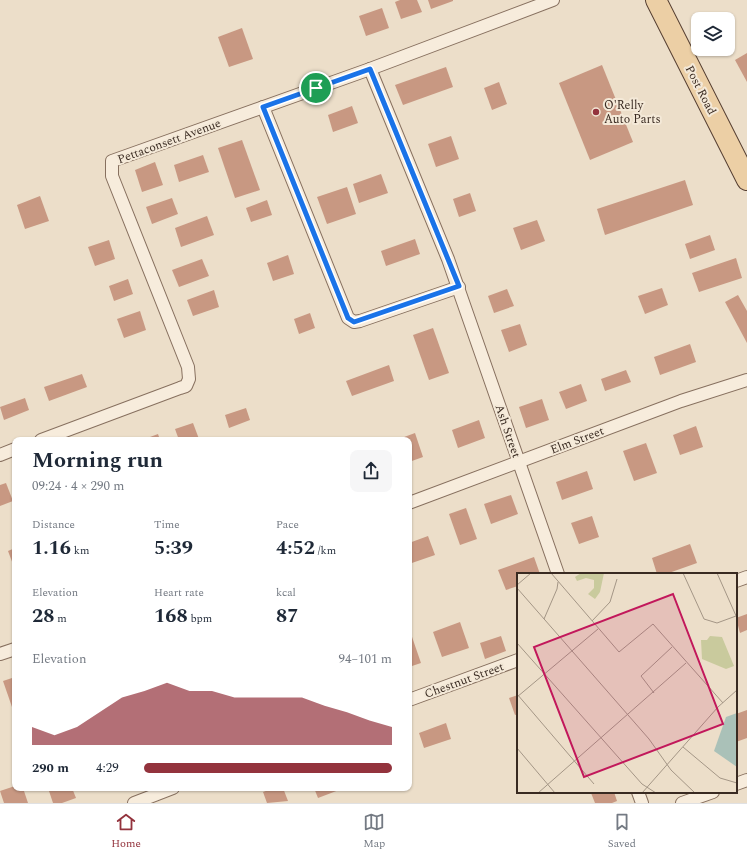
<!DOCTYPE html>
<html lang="en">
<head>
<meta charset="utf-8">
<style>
  body { margin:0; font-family:Spectral,serif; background:#f6f6f7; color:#1f2937; height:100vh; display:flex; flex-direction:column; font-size:15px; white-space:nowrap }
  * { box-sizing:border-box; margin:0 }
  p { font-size:13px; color:#747a83 }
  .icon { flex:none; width:22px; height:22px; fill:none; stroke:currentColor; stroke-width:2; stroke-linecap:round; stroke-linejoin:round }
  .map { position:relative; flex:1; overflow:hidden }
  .sheet { position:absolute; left:12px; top:437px; width:400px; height:354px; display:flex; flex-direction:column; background:#fff; border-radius:8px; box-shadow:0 1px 3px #0004 }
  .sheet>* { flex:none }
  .tools { position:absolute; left:691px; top:12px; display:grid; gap:8px }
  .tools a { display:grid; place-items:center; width:44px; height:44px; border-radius:8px; background:#fff; box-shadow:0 1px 3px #0004; font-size:20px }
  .pin { position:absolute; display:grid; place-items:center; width:34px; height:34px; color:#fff; margin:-17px; border:2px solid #fff; border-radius:50%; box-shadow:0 1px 4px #0007 }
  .round { display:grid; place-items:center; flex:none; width:42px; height:42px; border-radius:8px; background:#f6f6f7 }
  .overview { display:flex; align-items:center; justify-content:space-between; height:68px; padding:0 20px }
  h1 { font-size:22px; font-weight:700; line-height:30px }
  .figures { display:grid; grid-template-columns:repeat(3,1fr); gap:6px; height:68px; padding:4px 20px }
  .figures div { display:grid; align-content:center }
  .figures b { font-size:20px; font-weight:700 }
  .figures small { font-size:11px; font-weight:400 }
  .figures p { font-size:11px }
  .chart { height:112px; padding:8px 20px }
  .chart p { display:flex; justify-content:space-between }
  .chart svg { width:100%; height:72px; margin-top:4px; fill:#93333d; opacity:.7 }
  ul { padding:0 20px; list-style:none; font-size:13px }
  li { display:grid; grid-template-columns:64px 48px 1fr; align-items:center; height:30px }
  li i { height:10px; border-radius:5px; background:#93333d }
  .tab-bar { display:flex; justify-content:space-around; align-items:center; height:56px; border-top:1px solid #e0e1e3; background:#fff; font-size:11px; color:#747a83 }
  .tab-bar a { display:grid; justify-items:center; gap:2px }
  .tab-bar .selected { color:#93333d }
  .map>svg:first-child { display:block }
</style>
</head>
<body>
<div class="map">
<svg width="747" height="803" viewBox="0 0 747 803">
  <rect width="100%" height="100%" fill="#ecdec9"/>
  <g fill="#c89882">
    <path d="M 400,0 L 417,0 L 422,12 L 401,19 L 395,2 Z"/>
    <path d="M 428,0 L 453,0 L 453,1 L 431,9 Z"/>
    <path d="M 382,8 L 389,28 L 366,36 L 359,16 Z"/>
    <path d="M 242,28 L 253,59 L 229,67 L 218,37 Z"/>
    <path d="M 747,53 L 747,82 L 735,60 Z"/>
    <path d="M 602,65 L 633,142 L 590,160 L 559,83 Z"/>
    <path d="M 446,67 L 453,87 L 403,105 L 395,85 Z"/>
    <path d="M 499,82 L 507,104 L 492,110 L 484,88 Z"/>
    <path d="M 352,106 L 358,123 L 333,132 L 328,115 Z"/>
    <path d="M 451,136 L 459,159 L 436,167 L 428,144 Z"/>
    <path d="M 242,140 L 260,190 L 235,198 L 218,148 Z"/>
    <path d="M 203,155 L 209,172 L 179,182 L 174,165 Z"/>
    <path d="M 155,162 L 163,185 L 142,192 L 135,170 Z"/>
    <path d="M 381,174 L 388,193 L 359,203 L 353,184 Z"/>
    <path d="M 685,180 L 693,205 L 605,235 L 597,209 Z"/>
    <path d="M 347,187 L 356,214 L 327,224 L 317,197 Z"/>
    <path d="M 470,193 L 476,211 L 459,217 L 453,199 Z"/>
    <path d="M 40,196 L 49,221 L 25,229 L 17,205 Z"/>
    <path d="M 172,198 L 178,214 L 152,224 L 146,207 Z"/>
    <path d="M 267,200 L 272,215 L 251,222 L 246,208 Z"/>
    <path d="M 207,216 L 214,235 L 181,247 L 175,228 Z"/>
    <path d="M 537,220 L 545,241 L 521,250 L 513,228 Z"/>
    <path d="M 710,235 L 715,250 L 690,259 L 685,244 Z"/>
    <path d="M 415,239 L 420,254 L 386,266 L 381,251 Z"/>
    <path d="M 109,240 L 115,259 L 95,266 L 88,247 Z"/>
    <path d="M 288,255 L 294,274 L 273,281 L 267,263 Z"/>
    <path d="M 736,258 L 742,278 L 699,292 L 692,273 Z"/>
    <path d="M 202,259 L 209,276 L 179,287 L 172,270 Z"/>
    <path d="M 128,279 L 133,294 L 114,301 L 109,286 Z"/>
    <path d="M 662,288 L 668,305 L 645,314 L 638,296 Z"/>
    <path d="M 507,289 L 514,306 L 494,313 L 488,296 Z"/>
    <path d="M 214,290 L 219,307 L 193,316 L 187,300 Z"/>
    <path d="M 738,295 L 747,311 L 747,343 L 725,302 Z"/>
    <path d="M 140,311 L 146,330 L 124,338 L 117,319 Z"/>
    <path d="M 310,313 L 315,328 L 299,334 L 294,319 Z"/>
    <path d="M 520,324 L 527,345 L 509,352 L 501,330 Z"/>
    <path d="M 433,328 L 449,373 L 429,380 L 413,335 Z"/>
    <path d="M 690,344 L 696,362 L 660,375 L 654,357 Z"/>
    <path d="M 389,365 L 394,381 L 352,396 L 346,381 Z"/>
    <path d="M 626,370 L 631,382 L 605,391 L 601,379 Z"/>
    <path d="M 82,374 L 87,387 L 49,401 L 44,387 Z"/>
    <path d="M 581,384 L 587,401 L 566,409 L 559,392 Z"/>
    <path d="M 25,398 L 29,410 L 4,420 L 0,407 Z"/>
    <path d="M 542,399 L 549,420 L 526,428 L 519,407 Z"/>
    <path d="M 246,408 L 250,420 L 229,428 L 225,415 Z"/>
    <path d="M 479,420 L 485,438 L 458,448 L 452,430 Z"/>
    <path d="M 193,423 L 199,439 L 179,440 L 175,429 Z"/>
    <path d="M 696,426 L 703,447 L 680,455 L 673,435 Z"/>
    <path d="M 415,433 L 423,457 L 409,462 L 409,440 L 396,440 Z"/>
    <path d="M 158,434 L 160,440 L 142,440 Z"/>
    <path d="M 646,443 L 657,473 L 634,481 L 623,451 Z"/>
    <path d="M 587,471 L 593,489 L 562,500 L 556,482 Z"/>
    <path d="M 6,483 L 13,501 L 0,506 L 0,485 Z"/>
    <path d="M 511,495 L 518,514 L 491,524 L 484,504 Z"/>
    <path d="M 466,508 L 477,539 L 460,545 L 449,514 Z"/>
    <path d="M 592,516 L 599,537 L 579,544 L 571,523 Z"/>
    <path d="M 428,536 L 435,555 L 409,564 L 409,543 Z"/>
    <path d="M 690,544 L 697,563 L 666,574 L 657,574 L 652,558 Z"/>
    <path d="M 15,548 L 15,567 L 14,567 L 8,551 Z"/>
    <path d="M 534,557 L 540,574 L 518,574 L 518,586 L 506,590 L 498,570 Z"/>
    <path d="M 747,614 L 747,630 L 740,633 L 736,618 Z"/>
    <path d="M 460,622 L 469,648 L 442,657 L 433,632 Z"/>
    <path d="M 411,634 L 421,663 L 409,667 L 409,635 Z"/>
    <path d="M 501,636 L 506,651 L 485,659 L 480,643 Z"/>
    <path d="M 15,677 L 15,706 L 12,707 L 3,681 Z"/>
    <path d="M 518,695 L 518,714 L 515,715 L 509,698 Z"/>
    <path d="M 747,710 L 747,738 L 736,742 L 736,714 Z"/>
    <path d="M 446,723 L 451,739 L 424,748 L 419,733 Z"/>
    <path d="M 15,786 L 15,788 L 23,788 L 28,803 L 4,803 L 0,791 Z"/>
    <path d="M 48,788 L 72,788 L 76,798 L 62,803 L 53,803 Z"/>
    <path d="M 274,788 L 283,788 L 288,801 L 267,803 L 263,792 Z"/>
    <path d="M 314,788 L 339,788 L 339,790 L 318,798 Z"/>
    <path d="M 595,792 L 614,792 L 617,801 L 612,803 L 595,803 L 591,793 Z"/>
  </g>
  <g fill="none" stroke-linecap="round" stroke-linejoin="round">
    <g stroke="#87705f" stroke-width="14">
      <g id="street">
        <path d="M 370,69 L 448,259 L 558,574"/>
        <path d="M 263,107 L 348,318 L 354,322 L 360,321 L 459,287"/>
        <path d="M 41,440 L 180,388 L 186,386 L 189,379 L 188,367 L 112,176 L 112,161 L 370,69 L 553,0"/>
        <path d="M 0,455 L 15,449"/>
        <path d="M 409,503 L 681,401 L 747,380"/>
        <path d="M 736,581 L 747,577"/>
        <path d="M 0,654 L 15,649"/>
        <path d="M 409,700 L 518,660"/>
        <path d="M 736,784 L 747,780"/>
        <path d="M 638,792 L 642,803"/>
        <path d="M 134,803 L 173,788"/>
        <path d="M 682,803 L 713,792"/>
      </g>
    </g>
    <g stroke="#563f32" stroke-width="22">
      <path id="primary" d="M 656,0 L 747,180"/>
    </g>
    <use href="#street" stroke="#f7ecdc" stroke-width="12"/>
    <use href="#primary" stroke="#eccfa5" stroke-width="20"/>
  </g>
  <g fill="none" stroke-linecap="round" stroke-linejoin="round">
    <g stroke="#fff" stroke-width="8">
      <path id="route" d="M 370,69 L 459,286 L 354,322 L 348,318 L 263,107 Z"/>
    </g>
    <use href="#route" stroke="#1a73e8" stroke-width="5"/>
  </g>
  <circle fill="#93333d" stroke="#f4e9d8" stroke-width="1.5" cx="596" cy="112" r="4"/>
  <g text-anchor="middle" stroke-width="4" stroke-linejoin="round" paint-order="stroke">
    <g font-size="12" fill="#392a21" stroke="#f4e9d8">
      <text transform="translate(701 90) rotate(63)" y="4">Post Road</text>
      <text transform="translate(169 141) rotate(-20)" y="4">Pettaconsett Avenue</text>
      <text transform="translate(508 431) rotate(71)" y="4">Ash Street</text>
      <text transform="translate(577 440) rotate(-21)" y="4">Elm Street</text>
      <text transform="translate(464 680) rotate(-20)" y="4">Chestnut Street</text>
    </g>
    <g font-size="12" fill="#392a21" stroke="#f4e9d8" text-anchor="start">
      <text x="604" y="109">O'Relly<tspan x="604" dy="14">Auto Parts</tspan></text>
    </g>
  </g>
  <g transform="translate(517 573)">
    <rect width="220" height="220" fill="#ecdec9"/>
    <path d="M 64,0 L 87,0 L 83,19 L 78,26 L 71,21 L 77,15 L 77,7 L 69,5 L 60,8 L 58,4 ZM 193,63 L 205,64 L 217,93 L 209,96 L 185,86 L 184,67 L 190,67 Z" fill="#c9ca9d"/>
    <path d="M 220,140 L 220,194 L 197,178 L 209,144 Z" fill="#aac1b8"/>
    <path fill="none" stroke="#a49686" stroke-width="1" d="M 34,0 L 102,79 L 136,51 L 206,130M 166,0 L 187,46 L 200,50 L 219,43M 200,0 L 220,45M 0,12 L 14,0M 0,15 L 132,166 L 154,197 L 178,220M 27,46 L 40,16 L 41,9M 75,48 L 93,29 L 100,6M 0,70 L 125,211 L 139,220M 137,120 L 124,103 L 155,74M 0,121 L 77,211M 0,124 L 81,56M 166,174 L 203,205 L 220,210M 0,175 L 38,220M 21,220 L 169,90M 125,220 L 201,134 L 220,117"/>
    <path fill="#c2185b" fill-opacity="0.15" stroke="#c2185b" stroke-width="2" d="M 156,21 L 206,151 L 67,204 L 17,74 Z"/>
    <rect width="220" height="220" fill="none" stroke="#392a21" stroke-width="2"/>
  </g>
</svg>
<div class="tools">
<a><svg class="icon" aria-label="layers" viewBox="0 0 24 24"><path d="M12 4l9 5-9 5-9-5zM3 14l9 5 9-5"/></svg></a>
</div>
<div class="pin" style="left:316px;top:88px;background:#1e9e55"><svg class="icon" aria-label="arrive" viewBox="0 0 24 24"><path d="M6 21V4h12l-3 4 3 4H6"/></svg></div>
<section class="sheet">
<div class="overview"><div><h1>Morning run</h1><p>09:24 · 4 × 290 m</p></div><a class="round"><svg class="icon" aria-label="share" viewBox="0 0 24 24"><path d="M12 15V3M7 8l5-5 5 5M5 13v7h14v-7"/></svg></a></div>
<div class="figures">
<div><p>Distance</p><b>1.16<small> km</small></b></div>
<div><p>Time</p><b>5:39</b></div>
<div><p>Pace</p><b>4:52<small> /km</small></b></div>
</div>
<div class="figures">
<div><p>Elevation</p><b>28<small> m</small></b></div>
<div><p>Heart rate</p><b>168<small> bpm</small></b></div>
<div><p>kcal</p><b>87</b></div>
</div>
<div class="chart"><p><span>Elevation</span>94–101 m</p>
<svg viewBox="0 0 160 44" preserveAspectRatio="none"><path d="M0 44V33L10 38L20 33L30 24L40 15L50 11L60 6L70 11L80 11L90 15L100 15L110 15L120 15L130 20L140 24L150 29L160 33V44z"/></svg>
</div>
<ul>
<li><b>290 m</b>4:29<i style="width:100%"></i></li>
</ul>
</section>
</div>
<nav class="tab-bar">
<a class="selected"><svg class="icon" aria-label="home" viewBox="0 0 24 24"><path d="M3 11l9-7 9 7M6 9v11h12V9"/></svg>Home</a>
<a><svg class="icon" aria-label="map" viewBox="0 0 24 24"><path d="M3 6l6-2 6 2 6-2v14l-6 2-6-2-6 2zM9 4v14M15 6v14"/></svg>Map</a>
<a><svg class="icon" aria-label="saved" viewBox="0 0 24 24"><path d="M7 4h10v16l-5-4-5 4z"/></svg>Saved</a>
</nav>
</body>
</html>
